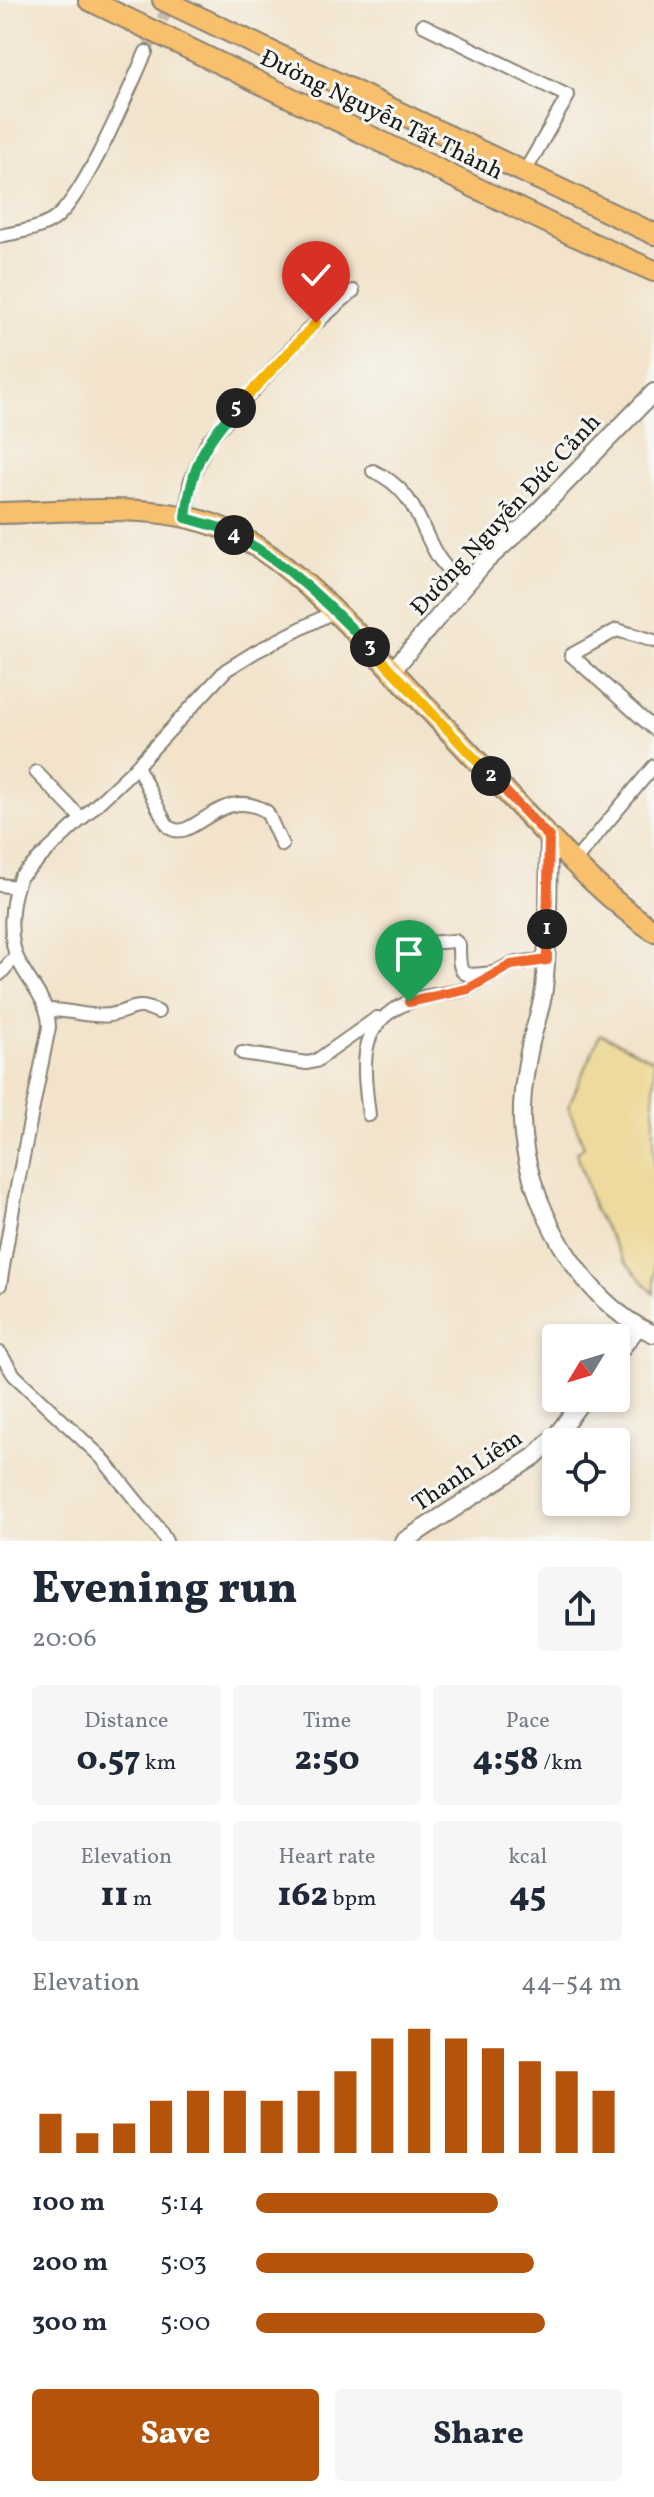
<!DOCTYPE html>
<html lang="en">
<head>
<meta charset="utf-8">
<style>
  body { margin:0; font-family:Vollkorn,serif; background:#f6f6f7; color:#1f2937; height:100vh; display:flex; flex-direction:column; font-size:30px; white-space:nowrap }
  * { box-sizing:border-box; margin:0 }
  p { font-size:26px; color:#747a83 }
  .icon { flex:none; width:44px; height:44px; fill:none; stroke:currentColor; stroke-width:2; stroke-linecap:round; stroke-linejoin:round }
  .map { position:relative; height:1541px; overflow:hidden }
  .drawer { display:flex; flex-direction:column; background:#fff; flex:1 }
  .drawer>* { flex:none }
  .needle { width:52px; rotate:232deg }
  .fabs { position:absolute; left:542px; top:1324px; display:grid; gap:16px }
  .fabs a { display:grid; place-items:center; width:88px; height:88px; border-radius:8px; background:#fff; box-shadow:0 4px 12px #0003; font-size:40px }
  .pin { position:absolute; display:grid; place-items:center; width:68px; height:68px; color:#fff; margin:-82px -34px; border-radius:50% 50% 50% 0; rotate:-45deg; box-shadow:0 0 8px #0007 }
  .pin .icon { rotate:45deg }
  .km { position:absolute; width:40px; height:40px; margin:-20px; border-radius:50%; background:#222; color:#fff; font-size:22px; line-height:40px; text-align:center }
  .round { display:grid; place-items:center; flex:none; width:84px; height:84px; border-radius:8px; background:#f6f6f7 }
  .head { display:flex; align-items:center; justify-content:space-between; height:136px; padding:0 32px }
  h1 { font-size:44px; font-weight:800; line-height:60px }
  .metrics { display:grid; grid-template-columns:repeat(3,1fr); gap:12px; height:136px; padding:8px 32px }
  .metrics div { display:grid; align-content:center; border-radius:8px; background:#f6f6f7; text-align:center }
  .metrics b { font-size:34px; font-weight:800 }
  .metrics small { font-size:22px; font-weight:400 }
  .metrics p { font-size:22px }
  .chart { height:224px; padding:16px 32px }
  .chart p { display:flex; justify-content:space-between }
  .chart svg { width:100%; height:144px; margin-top:8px; stroke:#b45309; stroke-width:6 }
  .cta { display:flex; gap:16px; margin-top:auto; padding:16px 32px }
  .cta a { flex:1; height:92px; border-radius:8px; background:#b45309; color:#fff; font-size:32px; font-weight:800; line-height:92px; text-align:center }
  .cta a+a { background:#f6f6f7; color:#1f2937 }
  ul { padding:0 32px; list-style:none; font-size:26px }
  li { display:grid; grid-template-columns:128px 96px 1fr; align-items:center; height:60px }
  li i { height:20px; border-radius:10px; background:#b45309 }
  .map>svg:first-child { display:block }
</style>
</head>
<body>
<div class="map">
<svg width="654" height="1541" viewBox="0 0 654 1541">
  <rect width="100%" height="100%" fill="#f6f6f2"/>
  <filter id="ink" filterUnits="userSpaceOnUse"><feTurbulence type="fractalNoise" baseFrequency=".0125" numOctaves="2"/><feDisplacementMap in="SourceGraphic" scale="16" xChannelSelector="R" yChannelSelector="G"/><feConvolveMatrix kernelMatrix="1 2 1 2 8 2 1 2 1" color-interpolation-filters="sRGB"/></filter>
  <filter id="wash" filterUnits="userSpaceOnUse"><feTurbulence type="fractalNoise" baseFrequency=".006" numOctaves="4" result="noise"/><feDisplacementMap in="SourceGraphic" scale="32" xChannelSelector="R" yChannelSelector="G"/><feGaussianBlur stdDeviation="1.8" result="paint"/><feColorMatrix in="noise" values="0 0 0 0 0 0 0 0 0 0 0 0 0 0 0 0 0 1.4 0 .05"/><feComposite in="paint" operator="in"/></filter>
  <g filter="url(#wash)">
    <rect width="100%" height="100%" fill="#f2e3ca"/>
    <path fill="#eeda9e" stroke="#857b5d" stroke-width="2" d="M 600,1034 L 654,1060 L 654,1294 L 625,1262 L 594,1209 L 577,1153 L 584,1146 L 568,1107 Z"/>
  </g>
  <g filter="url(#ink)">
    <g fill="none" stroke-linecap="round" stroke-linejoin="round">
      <path stroke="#c7bba7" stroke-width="12" stroke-dasharray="12 6" stroke-linecap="butt" d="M 146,52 L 172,0"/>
      <g stroke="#878073" stroke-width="16">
        <g id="minor">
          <path d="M 423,25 L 568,96 L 524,173"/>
          <path d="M 0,236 C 17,232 38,230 53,220 C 84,199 129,89 146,52"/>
          <path d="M 373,471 C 432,497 416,556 466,583"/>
          <path d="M 186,518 L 190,483 L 208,441 L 306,332 L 353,291"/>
          <path d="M 654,641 L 617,630 L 571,655 L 654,729"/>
          <path d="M 137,766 C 143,776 164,823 169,827 C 192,846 221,782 267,812 L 282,845"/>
          <path d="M 36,772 L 82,819"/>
          <path d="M 574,862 L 654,766"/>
          <path d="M 0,885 L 16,887"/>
          <path d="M 396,945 L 455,941 L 459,945 C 459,977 461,977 492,973"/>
          <path d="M 0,974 L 16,956"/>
          <path d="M 47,1010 C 68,1009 90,1018 110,1015 C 132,1011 135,1001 158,1012"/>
          <path d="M 242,1053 L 307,1063 L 316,1061 L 377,1018"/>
          <path d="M 369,1115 C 362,1058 356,1016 424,997 C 438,993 452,994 466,989 C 482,983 494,971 510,965 C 521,961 535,961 547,960"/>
          <path d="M 0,1285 L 14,1202 L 49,1027 C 49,1002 31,985 20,964 C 7,940 10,902 20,877 L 130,773 L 226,670 L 255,652 L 335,611"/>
          <path d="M 0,1353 L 14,1375 L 101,1457 L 159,1529 L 166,1541"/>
        </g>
      </g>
      <g stroke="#878073" stroke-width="20">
        <g id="tertiary">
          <path d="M 392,671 L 486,561 L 521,529 L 654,392"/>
          <path d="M 549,837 C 548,888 549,939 544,989 C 542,1007 535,1025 531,1042 C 526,1066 521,1097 522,1121 C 524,1198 581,1304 654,1334"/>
          <path d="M 616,1355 L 638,1327"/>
          <path d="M 404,1541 L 535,1456 L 558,1433 L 584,1398"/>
        </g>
      </g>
      <g stroke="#878073" stroke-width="24">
        <g id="primary">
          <path d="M 89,0 L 569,233 L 654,271"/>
          <path d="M 163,0 L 654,234"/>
          <path d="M 0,513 C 69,512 157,501 222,528 C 278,552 330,606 372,649 C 423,703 474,758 525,812 C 565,854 606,899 654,931"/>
        </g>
      </g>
      <use href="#minor" stroke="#fff" stroke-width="12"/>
      <use href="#tertiary" stroke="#fff" stroke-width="16"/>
      <use href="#primary" stroke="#f8bf6c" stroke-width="20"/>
    </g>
  </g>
  <g fill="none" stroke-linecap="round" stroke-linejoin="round" filter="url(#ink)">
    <g stroke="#fff" stroke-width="16">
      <path id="split-1" d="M 409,1002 L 468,989 L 511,965 L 547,960 L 547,929"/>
    </g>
    <g stroke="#fff" stroke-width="16">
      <path id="split-2" d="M 491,776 L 549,837 L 547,929"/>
    </g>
    <g stroke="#fff" stroke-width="16">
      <path id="split-3" d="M 370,647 L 491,776"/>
    </g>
    <g stroke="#fff" stroke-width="16">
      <path id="split-4" d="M 234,535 C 286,562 329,605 370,647"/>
    </g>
    <g stroke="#fff" stroke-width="16">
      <path id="split-5" d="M 234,535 L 221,528 L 186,518 C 191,468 203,444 236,408"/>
    </g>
    <g stroke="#fff" stroke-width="16">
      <path id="split-6" d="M 236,408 L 316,323"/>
    </g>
    <use href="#split-1" stroke="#f0652b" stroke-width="10"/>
    <use href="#split-2" stroke="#f0652b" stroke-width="10"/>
    <use href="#split-3" stroke="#f5b400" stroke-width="10"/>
    <use href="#split-4" stroke="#22a559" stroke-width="10"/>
    <use href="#split-5" stroke="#22a559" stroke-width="10"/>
    <use href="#split-6" stroke="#f5b400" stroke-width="10"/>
  </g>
  <g text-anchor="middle" stroke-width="6" stroke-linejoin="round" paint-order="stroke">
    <g font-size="24" fill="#1c1c1c" stroke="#f6f6f2">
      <text transform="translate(382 114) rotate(26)" y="8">Đường Nguyễn Tất Thành</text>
      <text transform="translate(505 514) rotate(-47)" y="8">Đường Nguyễn Đức Cảnh</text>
      <text transform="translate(467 1470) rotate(-34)" y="8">Thanh Liêm</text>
    </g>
  </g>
</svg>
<div class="fabs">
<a><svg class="needle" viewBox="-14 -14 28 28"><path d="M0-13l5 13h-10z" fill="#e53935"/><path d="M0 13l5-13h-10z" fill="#747a83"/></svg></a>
<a><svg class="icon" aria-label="locate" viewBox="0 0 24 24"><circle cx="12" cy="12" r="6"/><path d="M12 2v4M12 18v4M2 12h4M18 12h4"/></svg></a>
</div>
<div class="pin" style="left:409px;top:1002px;background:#1e9e55"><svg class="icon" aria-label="arrive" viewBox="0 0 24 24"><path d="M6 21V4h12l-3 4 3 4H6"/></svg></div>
<div class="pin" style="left:316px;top:323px;background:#d93025"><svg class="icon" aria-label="check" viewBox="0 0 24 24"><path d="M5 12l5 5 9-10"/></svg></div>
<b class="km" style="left:547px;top:929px">1</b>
<b class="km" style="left:491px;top:776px">2</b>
<b class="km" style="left:370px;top:647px">3</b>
<b class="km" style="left:234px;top:535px">4</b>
<b class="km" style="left:236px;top:408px">5</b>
</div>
<section class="drawer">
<div class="head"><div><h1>Evening run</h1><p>20:06</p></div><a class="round"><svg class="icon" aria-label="share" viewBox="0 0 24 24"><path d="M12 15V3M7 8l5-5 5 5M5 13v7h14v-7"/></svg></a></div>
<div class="metrics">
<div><p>Distance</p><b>0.57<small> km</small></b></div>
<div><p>Time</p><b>2:50</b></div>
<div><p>Pace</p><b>4:58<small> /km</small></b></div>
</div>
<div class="metrics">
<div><p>Elevation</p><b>11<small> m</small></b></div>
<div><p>Heart rate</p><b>162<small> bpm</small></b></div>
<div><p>kcal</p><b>45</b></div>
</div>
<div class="chart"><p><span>Elevation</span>44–54 m</p>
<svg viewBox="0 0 160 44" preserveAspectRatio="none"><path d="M5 44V32M15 44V38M25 44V35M35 44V28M45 44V25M55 44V25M65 44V28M75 44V25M85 44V19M95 44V9M105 44V6M115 44V9M125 44V12M135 44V16M145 44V19M155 44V25"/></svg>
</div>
<ul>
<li><b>100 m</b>5:14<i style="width:66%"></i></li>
<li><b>200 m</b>5:03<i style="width:76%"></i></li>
<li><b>300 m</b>5:00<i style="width:79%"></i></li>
</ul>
<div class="cta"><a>Save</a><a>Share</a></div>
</section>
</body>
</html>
